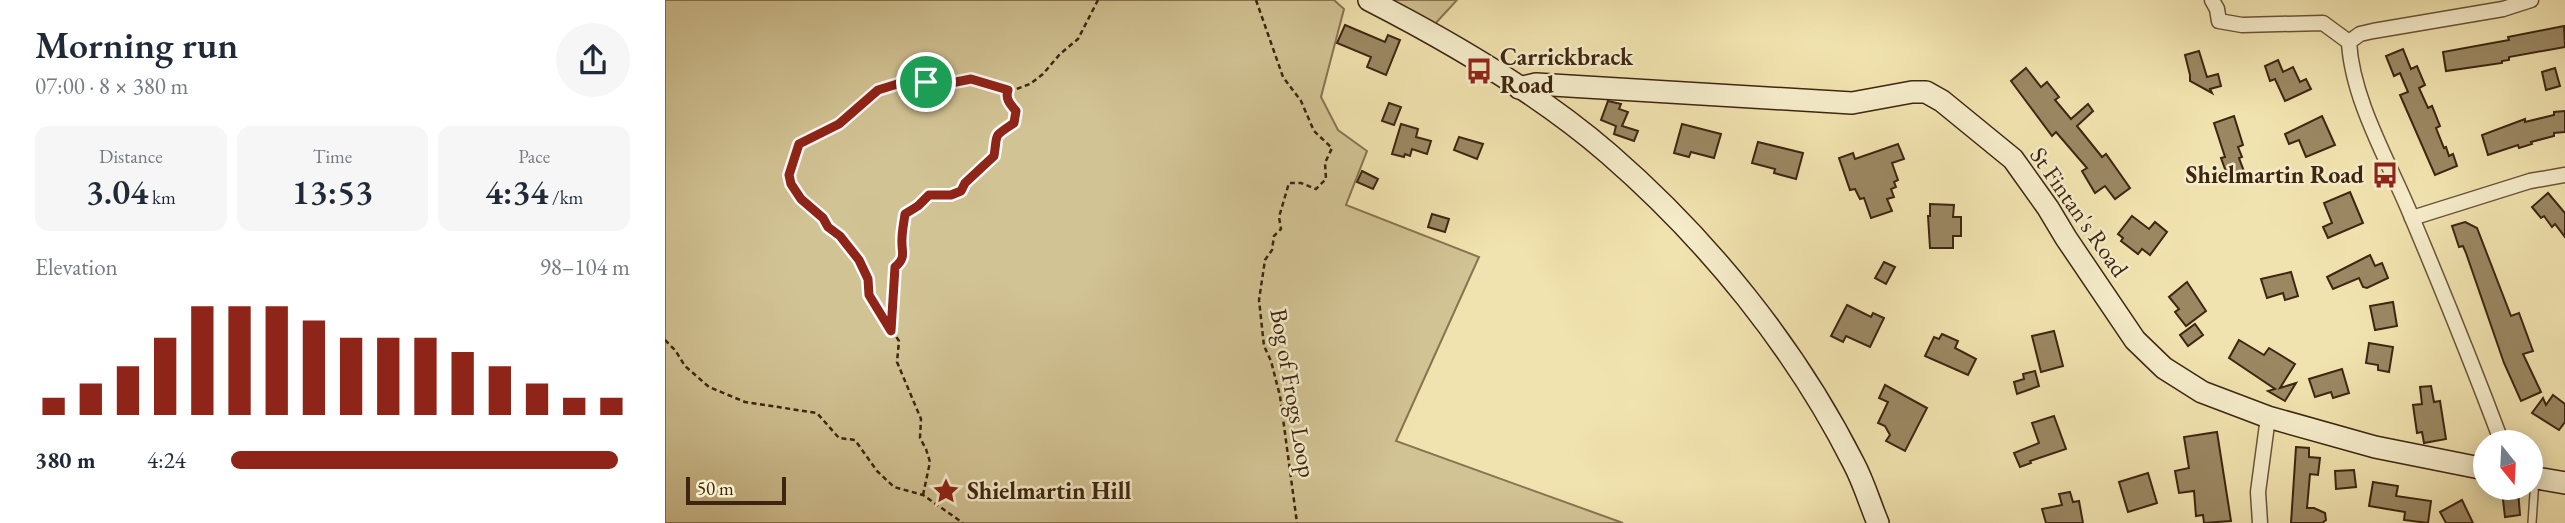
<!DOCTYPE html>
<html lang="en">
<head>
<meta charset="utf-8">
<style>
  body { margin:0; font-family:"EB Garamond",serif; background:#f6f6f7; color:#1f2937; height:100vh; display:flex; flex-direction:column; font-size:26px; white-space:nowrap }
  * { box-sizing:border-box; margin:0 }
  p { font-size:23px; color:#747a83 }
  .icon { flex:none; width:38px; height:38px; fill:none; stroke:currentColor; stroke-width:2; stroke-linecap:round; stroke-linejoin:round }
  .map { position:relative; flex:1; overflow:hidden }
  .drawer { display:flex; flex-direction:column; background:#fff; width:665px }
  .drawer>* { flex:none }
  .needle { width:46px; rotate:162deg }
  .tools { position:absolute; left:1808px; top:430px; display:grid; gap:14px }
  .tools a { display:grid; place-items:center; width:70px; height:70px; border-radius:50%; background:#fff; box-shadow:0 4px 18px #0003; font-size:35px }
  .scale { position:absolute; left:21px; bottom:18px; width:100px; box-sizing:border-box; padding-left:7px; border:4px solid #3d2511; border-top:0; font-size:19px; line-height:24px; white-space:nowrap; color:#3d2511; -webkit-text-stroke:5px #f6edcb; paint-order:stroke }
  .pin { position:absolute; display:grid; place-items:center; width:60px; height:60px; color:#fff; margin:-30px; border:4px solid #fff; border-radius:50%; box-shadow:0 2px 7px #0007 }
  .round { display:grid; place-items:center; flex:none; width:74px; height:74px; border-radius:37px; background:#f6f6f7 }
  .head { display:flex; align-items:center; justify-content:space-between; height:119px; padding:0 35px }
  h1 { font-size:38px; font-weight:600; line-height:52px }
  .metrics { display:grid; grid-template-columns:repeat(3,1fr); gap:10px; height:119px; padding:7px 35px }
  .metrics div { display:grid; align-content:center; border-radius:14px; background:#f6f6f7; text-align:center }
  .metrics b { font-size:35px; font-weight:600 }
  .metrics small { font-size:19px; font-weight:400 }
  .metrics p { font-size:19px }
  .chart { height:196px; padding:14px 35px }
  .chart p { display:flex; justify-content:space-between }
  .chart svg { width:100%; height:126px; margin-top:7px; stroke:#8f2418; stroke-width:6 }
  ul { padding:0 35px; list-style:none; font-size:23px }
  li { display:grid; grid-template-columns:112px 84px 1fr; align-items:center; height:52px }
  li i { height:18px; border-radius:9px; background:#8f2418 }
  main { display:flex; flex:1; min-height:0 }
  .map>svg:first-child { display:block }
</style>
</head>
<body>
<main>
<section class="drawer">
<div class="head"><div><h1>Morning run</h1><p>07:00 · 8 × 380 m</p></div><a class="round"><svg class="icon" aria-label="share" viewBox="0 0 24 24"><path d="M12 15V3M7 8l5-5 5 5M5 13v7h14v-7"/></svg></a></div>
<div class="metrics">
<div><p>Distance</p><b>3.04<small> km</small></b></div>
<div><p>Time</p><b>13:53</b></div>
<div><p>Pace</p><b>4:34<small> /km</small></b></div>
</div>
<div class="chart"><p><span>Elevation</span>98–104 m</p>
<svg viewBox="0 0 160 44" preserveAspectRatio="none"><path d="M5 44V38M15 44V33M25 44V27M35 44V17M45 44V6M55 44V6M65 44V6M75 44V11M85 44V17M95 44V17M105 44V17M115 44V22M125 44V27M135 44V33M145 44V38M155 44V38"/></svg>
</div>
<ul>
<li><b>380 m</b>4:24<i style="width:97%"></i></li>
</ul>
</section>
<div class="map">
<svg width="1900" height="523" viewBox="0 0 1900 523">
  <rect width="100%" height="100%" fill="#f1e3af"/>
  <filter id="stains"><feTurbulence type="fractalNoise" baseFrequency=".00286" numOctaves="4"/><feColorMatrix values="0 0 0 0 .2 0 0 0 0 .09 0 0 0 0 .02 0 0 0 .5 -.17"/></filter>
  <radialGradient id="worn" r=".72"><stop offset=".6" stop-color="#630" stop-opacity="0"/><stop offset="1" stop-color="#630" stop-opacity=".3"/></radialGradient>
  <g fill="#d2c394" stroke="#887452" stroke-width="2">
    <path d="M 0,0 L 669,0 L 679,9 L 656,97 L 673,130 L 702,151 L 681,205 L 814,257 L 731,441 L 958,523 L 0,523 Z"/>
    <path d="M 714,0 L 792,0 L 769,25 Z"/>
  </g>
  <g fill="#9b8863" stroke="#3d2511" stroke-width="2">
    <path d="M 680,25 L 720,42 L 723,35 L 735,40 L 721,75 L 702,67 L 706,57 L 672,43 Z"/>
    <path d="M 1899,26 L 1900,47 L 1844,57 L 1844,60 L 1837,61 L 1837,63 L 1781,71 L 1778,52 L 1844,40 L 1843,37 Z"/>
    <path d="M 1738,49 L 1746,69 L 1752,66 L 1760,85 L 1754,88 L 1763,108 L 1767,106 L 1775,126 L 1771,128 L 1779,148 L 1781,147 L 1784,156 L 1788,154 L 1792,166 L 1770,175 L 1735,95 L 1743,92 L 1735,73 L 1729,76 L 1721,56 Z"/>
    <path d="M 1534,51 L 1542,77 L 1553,74 L 1556,86 L 1545,89 L 1547,93 L 1525,81 L 1525,75 L 1520,55 Z"/>
    <path d="M 1613,60 L 1618,72 L 1628,67 L 1635,82 L 1641,79 L 1646,89 L 1620,101 L 1610,79 L 1605,81 L 1600,66 Z"/>
    <path d="M 1361,68 L 1376,87 L 1382,82 L 1394,97 L 1390,100 L 1406,119 L 1423,104 L 1428,111 L 1412,126 L 1437,157 L 1441,154 L 1465,188 L 1450,199 L 1440,186 L 1430,193 L 1417,171 L 1422,168 L 1391,132 L 1387,136 L 1346,81 Z"/>
    <path d="M 1890,68 L 1895,86 L 1881,90 L 1877,72 Z"/>
    <path d="M 943,101 L 956,104 L 954,109 L 963,112 L 957,126 L 973,131 L 969,141 L 949,134 L 951,126 L 936,120 Z"/>
    <path d="M 724,103 L 736,107 L 729,125 L 717,121 Z"/>
    <path d="M 1900,111 L 1900,132 L 1889,133 L 1889,136 L 1866,142 L 1867,144 L 1854,148 L 1853,145 L 1823,155 L 1817,135 L 1860,119 L 1860,122 L 1889,115 L 1889,112 Z"/>
    <path d="M 1569,116 L 1578,145 L 1573,147 L 1577,157 L 1574,158 L 1580,174 L 1564,180 L 1556,158 L 1560,157 L 1549,123 Z"/>
    <path d="M 1657,116 L 1670,145 L 1641,157 L 1634,140 L 1624,144 L 1620,134 Z"/>
    <path d="M 736,124 L 753,129 L 751,137 L 766,141 L 762,154 L 747,149 L 745,156 L 740,154 L 739,157 L 727,154 Z"/>
    <path d="M 1017,124 L 1056,134 L 1049,158 L 1026,152 L 1024,157 L 1009,153 Z"/>
    <path d="M 794,137 L 818,144 L 812,159 L 789,150 Z"/>
    <path d="M 1093,142 L 1138,153 L 1131,179 L 1109,173 L 1110,169 L 1087,163 Z"/>
    <path d="M 1233,144 L 1239,159 L 1227,163 L 1233,180 L 1229,182 L 1231,187 L 1226,189 L 1229,197 L 1222,199 L 1227,211 L 1206,218 L 1199,198 L 1195,199 L 1190,189 L 1185,190 L 1174,158 L 1188,153 L 1190,159 Z"/>
    <path d="M 697,171 L 713,179 L 708,189 L 692,182 Z"/>
    <path d="M 1685,192 L 1698,223 L 1663,238 L 1658,227 L 1667,223 L 1659,203 Z"/>
    <path d="M 1883,193 L 1900,213 L 1900,237 L 1890,224 L 1887,227 L 1879,216 L 1876,218 L 1867,207 Z"/>
    <path d="M 1265,204 L 1289,205 L 1288,217 L 1296,217 L 1296,236 L 1288,236 L 1288,248 L 1265,248 L 1263,216 L 1265,216 Z"/>
    <path d="M 767,214 L 784,219 L 780,232 L 763,227 Z"/>
    <path d="M 1467,216 L 1484,229 L 1490,222 L 1502,232 L 1485,255 L 1477,249 L 1473,254 L 1456,241 L 1458,238 L 1453,234 Z"/>
    <path d="M 1800,222 L 1812,228 L 1846,316 L 1854,313 L 1868,351 L 1858,354 L 1876,392 L 1856,401 L 1839,363 L 1801,253 L 1798,246 L 1794,247 L 1787,226 Z"/>
    <path d="M 1705,255 L 1710,266 L 1717,263 L 1723,278 L 1702,288 L 1698,287 L 1694,278 L 1668,289 L 1662,277 Z"/>
    <path d="M 1219,262 L 1230,267 L 1221,284 L 1210,278 Z"/>
    <path d="M 1626,272 L 1633,296 L 1620,300 L 1618,293 L 1602,298 L 1596,279 Z"/>
    <path d="M 1522,282 L 1541,311 L 1521,326 L 1510,312 L 1514,309 L 1504,297 Z"/>
    <path d="M 1728,302 L 1732,326 L 1710,330 L 1705,306 Z"/>
    <path d="M 1182,305 L 1206,317 L 1208,313 L 1219,318 L 1205,347 L 1181,336 L 1178,342 L 1166,336 Z"/>
    <path d="M 1530,324 L 1538,335 L 1523,346 L 1515,335 Z"/>
    <path d="M 1389,331 L 1398,366 L 1376,372 L 1367,336 Z"/>
    <path d="M 1277,334 L 1293,341 L 1290,348 L 1311,359 L 1303,375 L 1260,356 L 1269,337 L 1274,339 Z"/>
    <path d="M 1574,340 L 1599,355 L 1604,348 L 1630,364 L 1615,388 L 1631,383 L 1620,401 L 1603,391 L 1610,389 L 1564,358 Z"/>
    <path d="M 1704,343 L 1728,347 L 1724,372 L 1713,370 L 1713,365 L 1701,363 Z"/>
    <path d="M 1677,369 L 1684,393 L 1668,398 L 1666,392 L 1650,397 L 1644,379 Z"/>
    <path d="M 1370,371 L 1374,386 L 1352,394 L 1349,382 L 1359,379 L 1358,374 Z"/>
    <path d="M 1220,385 L 1262,408 L 1240,451 L 1221,441 L 1225,435 L 1220,426 L 1213,423 L 1223,402 L 1214,398 Z"/>
    <path d="M 1766,386 L 1769,402 L 1775,401 L 1781,439 L 1759,443 L 1757,432 L 1752,433 L 1748,405 L 1757,404 L 1755,387 Z"/>
    <path d="M 1888,395 L 1900,404 L 1900,422 L 1894,430 L 1867,413 L 1878,398 L 1881,405 Z"/>
    <path d="M 1389,416 L 1401,449 L 1365,461 L 1366,463 L 1355,467 L 1349,453 L 1374,443 L 1367,423 Z"/>
    <path d="M 1552,432 L 1566,521 L 1539,523 L 1538,515 L 1531,516 L 1529,491 L 1514,493 L 1510,471 L 1524,468 L 1519,437 Z"/>
    <path d="M 1631,447 L 1644,448 L 1644,457 L 1655,458 L 1653,475 L 1645,474 L 1642,508 L 1649,508 L 1660,513 L 1661,520 L 1657,523 L 1626,523 Z"/>
    <path d="M 1689,470 L 1691,487 L 1671,489 L 1670,471 Z"/>
    <path d="M 1483,473 L 1492,503 L 1463,512 L 1454,482 Z"/>
    <path d="M 1708,482 L 1733,486 L 1731,496 L 1766,501 L 1763,523 L 1739,520 L 1740,512 L 1704,506 Z"/>
    <path d="M 1853,490 L 1855,515 L 1840,517 L 1837,491 Z"/>
    <path d="M 1405,492 L 1408,502 L 1414,501 L 1418,523 L 1381,523 L 1377,509 L 1397,505 L 1394,494 Z"/>
    <path d="M 1797,500 L 1808,523 L 1781,523 L 1775,512 Z"/>
  </g>
  <g fill="none" stroke-linecap="round" stroke-linejoin="round">
    <g stroke="#6a5438" stroke-width="10">
      <path id="lane" d="M 1867,523 L 1870,479"/>
    </g>
    <g stroke="#6a5438" stroke-width="17">
      <g id="street">
        <path d="M 1547,0 L 1552,9 L 1554,21 L 1577,25 L 1658,23 L 1684,42"/>
        <path d="M 1747,218 L 1865,181 L 1900,175"/>
        <path d="M 1837,443 C 1807,363 1775,284 1742,206 C 1720,155 1687,97 1684,42 L 1695,34 L 1708,31 L 1838,9 L 1866,0"/>
        <path d="M 1595,523 L 1593,492 L 1603,417"/>
      </g>
    </g>
    <g stroke="#3d2511" stroke-width="24">
      <g id="secondary">
        <path d="M 704,0 C 784,41 876,95 944,154 C 1043,240 1130,347 1189,464 C 1199,483 1205,504 1213,523"/>
        <path d="M 854,88 L 871,84 L 1187,103 L 1247,92 L 1261,92 L 1277,101 L 1348,159 L 1383,208 L 1401,238 L 1470,340 L 1499,368 L 1537,392 L 1603,417 L 1710,447 L 1820,469"/>
        <path d="M 1866,477 L 1900,483"/>
      </g>
    </g>
    <g stroke="#3d2511" stroke-width="2.5" stroke-dasharray="5 3.5" stroke-linecap="butt">
      <path d="M 591,0 L 618,77 L 636,101 L 649,131 L 667,148 L 660,163 L 661,179 L 651,189 L 636,183 L 624,183 L 614,217 L 616,229 L 609,236 L 607,250 L 600,260 L 594,300 L 599,346 L 606,361 L 615,396 L 632,523"/>
      <path d="M 226,331 L 230,267 C 242,257 236,252 236,239 C 237,231 239,222 240,214 L 253,206 L 264,195 C 273,195 284,196 292,192 C 301,188 319,165 329,156 C 333,132 327,138 349,123 L 351,111 C 345,104 340,99 343,90"/>
      <path d="M 0,340 L 10,350 L 20,366 L 44,387 L 80,402 L 152,413 L 174,438 L 190,440 L 212,471 L 229,487 L 258,495 L 298,523"/>
      <path d="M 258,495 L 265,462 L 261,449 L 255,438 L 256,419 L 232,362 L 234,341 L 204,295 L 203,279 L 194,260 L 175,236 L 163,227 L 158,218 L 136,199 L 126,184 L 124,175 L 133,147 L 141,140 L 174,124 L 213,90 L 242,81 L 261,82 L 270,79 L 291,82 L 306,79 L 325,86 L 349,90 L 365,84 L 378,74 L 395,54 L 413,39 L 433,0"/>
    </g>
    <use href="#lane" stroke="#f6edcb" stroke-width="7"/>
    <use href="#street" stroke="#f6edcb" stroke-width="14"/>
    <use href="#secondary" stroke="#f6edcb" stroke-width="21"/>
  </g>
  <g fill="none" stroke-linecap="round" stroke-linejoin="round">
    <g stroke="#fff" stroke-width="14">
      <path id="route" d="M 270,79 L 291,82 L 306,79 L 343,90 C 340,99 345,104 351,111 L 349,123 C 327,138 333,132 329,156 L 300,183 L 296,191 L 286,195 L 264,195 L 253,206 L 240,214 C 239,222 237,231 237,239 C 236,252 242,257 230,267 L 226,331 L 204,295 L 203,279 L 194,260 L 175,236 L 163,227 L 158,218 L 136,199 L 126,184 L 124,175 L 134,144 L 174,124 L 213,90 L 242,81 L 261,82 Z"/>
    </g>
    <use href="#route" stroke="#8f2418" stroke-width="9"/>
  </g>
  <defs>
    <g id="bus-bare" transform="scale(2.1)"><path d="M-5-6H5V4H4V6H2V4H-2V6H-4V4H-5ZM-3.5-4V0h7V-4ZM-3.5 1.2v1.5H-2V1.2ZM2 1.2v1.5H3.5V1.2Z" fill="#8f2418" stroke="#f6edcb" stroke-width="2.5" paint-order="stroke"/></g>
    <g id="sight-bare" transform="scale(2.1)"><path d="M0-6L1.8-2.2L6-1.7L2.9 1.2L3.7 5.4L0 3.3L-3.7 5.4L-2.9 1.2L-6-1.7L-1.8-2.2Z" fill="#8f2418" stroke="#f6edcb" stroke-width="2.5" paint-order="stroke"/></g>
  </defs>
  <g fill-rule="evenodd">
    <use href="#bus-bare" x="814" y="71"/>
    <use href="#bus-bare" x="1720" y="175"/>
    <use href="#sight-bare" x="281" y="491"/>
  </g>
  <g text-anchor="middle" stroke-width="5" stroke-linejoin="round" paint-order="stroke">
    <g font-size="24" font-weight="bold" fill="#3d2511" stroke="#f6edcb" text-anchor="start">
      <text x="835" y="65">Carrickbrack<tspan x="835" dy="28">Road</tspan></text>
      <text x="1699" y="183" text-anchor="end">Shielmartin Road</text>
      <text x="302" y="499">Shielmartin Hill</text>
    </g>
    <g font-size="24" fill="#3d2511" stroke="#f6edcb">
      <text transform="translate(1414 212) rotate(55)" y="8">St Fintan's Road</text>
      <text transform="translate(628 393) rotate(80)" y="8">Bog of Frogs Loop</text>
    </g>
  </g>
  <rect width="100%" height="100%" filter="url(#stains)"/>
  <rect width="100%" height="100%" fill="url(#worn)"/>
</svg>
<div class="tools">
<a><svg class="needle" viewBox="-14 -14 28 28"><path d="M0-13l5 13h-10z" fill="#e53935"/><path d="M0 13l5-13h-10z" fill="#747a83"/></svg></a>
</div>
<div class="scale">50 m</div>
<div class="pin" style="left:261px;top:82px;background:#1e9e55"><svg class="icon" aria-label="arrive" viewBox="0 0 24 24"><path d="M6 21V4h12l-3 4 3 4H6"/></svg></div>
</div>
</main>
</body>
</html>
